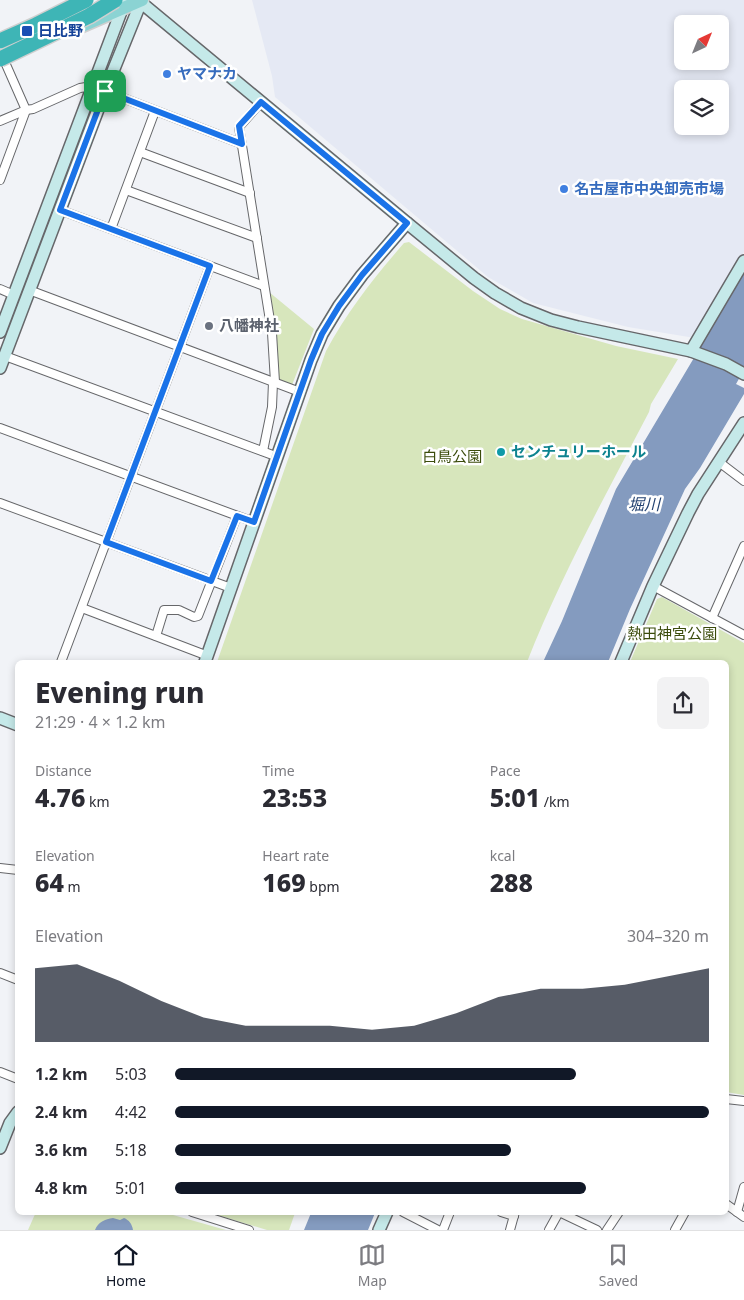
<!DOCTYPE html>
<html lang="en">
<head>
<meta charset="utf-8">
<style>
  body { margin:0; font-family:"Noto Sans","Noto Sans JP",sans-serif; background:#f2f2f3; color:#2b2b33; height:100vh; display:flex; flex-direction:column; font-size:19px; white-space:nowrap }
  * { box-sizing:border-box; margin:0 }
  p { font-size:16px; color:#7c7c81 }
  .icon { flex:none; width:28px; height:28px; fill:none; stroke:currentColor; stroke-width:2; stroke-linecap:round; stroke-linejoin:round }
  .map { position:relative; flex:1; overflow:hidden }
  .details { position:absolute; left:15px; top:660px; width:714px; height:555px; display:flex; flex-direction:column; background:#fff; border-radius:8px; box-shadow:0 2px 8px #0003 }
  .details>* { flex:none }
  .needle { width:32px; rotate:43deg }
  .controls { position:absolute; left:674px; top:15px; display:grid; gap:10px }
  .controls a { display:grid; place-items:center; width:55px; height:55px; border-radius:8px; background:#fff; box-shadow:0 2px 8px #0003; font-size:25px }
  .pin { position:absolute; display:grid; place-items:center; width:42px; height:42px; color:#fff; margin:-21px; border-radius:10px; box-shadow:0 2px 8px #0006 }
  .round { display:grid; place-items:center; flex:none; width:52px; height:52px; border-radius:8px; background:#f2f2f3 }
  .head { display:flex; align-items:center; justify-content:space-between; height:85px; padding:0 20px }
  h1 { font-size:28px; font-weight:800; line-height:38px }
  .metrics { display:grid; grid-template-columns:repeat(3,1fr); gap:8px; height:85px; padding:5px 20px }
  .metrics div { display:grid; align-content:center }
  .metrics b { font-size:25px; font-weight:800 }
  .metrics small { font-size:14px; font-weight:400 }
  .metrics p { font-size:14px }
  .chart { height:140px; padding:10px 20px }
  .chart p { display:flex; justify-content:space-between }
  .chart svg { width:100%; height:90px; margin-top:5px; fill:#111827; opacity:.7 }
  ul { padding:0 20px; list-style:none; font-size:16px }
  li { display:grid; grid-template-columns:80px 60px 1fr; align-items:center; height:38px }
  li i { height:12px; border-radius:6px; background:#111827 }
  .menu { display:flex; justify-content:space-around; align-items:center; height:70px; border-top:1px solid #e1e1e2; background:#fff; font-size:14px; color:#7c7c81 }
  .menu a { display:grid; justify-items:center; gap:2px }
  .menu .active { color:#111827 }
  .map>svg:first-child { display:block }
</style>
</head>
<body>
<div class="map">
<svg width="744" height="1230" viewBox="0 0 744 1230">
  <rect width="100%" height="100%" fill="#f1f3f7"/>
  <path fill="#e5e9f4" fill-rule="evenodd" d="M 252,0 L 744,0 L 744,252 L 695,338 L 628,327 L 533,303 L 488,277 L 275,97 L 272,76 ZM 682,24 L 720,24 L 720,61 L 682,61 ZM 682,89 L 720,89 L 720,126 L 682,126 Z"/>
  <g fill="#d7e6bc">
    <path d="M 409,242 L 473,291 L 500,309 L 522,319 L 616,346 L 678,359 L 651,404 L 649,412 C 606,494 561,576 527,662 L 217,662 L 326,351 C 349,309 373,279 404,243 Z"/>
    <path d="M 269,292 L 314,329 L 292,385 L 278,380 L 275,331 Z"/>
    <path d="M 662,597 L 744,643 L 744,1095 L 726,1092 L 726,662 L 630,662 L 657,599 Z"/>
    <path d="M 36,1212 L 166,1213 L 226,1230 L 28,1230 Z"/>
    <path d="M 211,1213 L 295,1213 L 289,1230 L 267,1230 Z"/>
  </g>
  <g fill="#849bbf">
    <path d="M 744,268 L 744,370 L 736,384 L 744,388 L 744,394 L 700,468 L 685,489 L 630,609 L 608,662 L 543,662 L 562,621 L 616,489 L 704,341 Z"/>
    <path d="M 311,1213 L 311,1212 L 375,1213 L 368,1230 L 304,1230 Z"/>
    <path d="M 113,1218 L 120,1220 L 124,1218 C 129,1220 132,1224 133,1230 L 95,1230 C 98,1222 105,1219 113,1218 Z"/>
  </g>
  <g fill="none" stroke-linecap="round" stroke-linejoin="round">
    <g stroke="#66676a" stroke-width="10">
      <g id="street">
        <path d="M 261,102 L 239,127 L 272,333 L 275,382"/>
        <path d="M 0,121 L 26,110 L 33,109 L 80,88 L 92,86 L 242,144"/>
        <path d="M 140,152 L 250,193"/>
        <path d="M 0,180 L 26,110 L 4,60"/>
        <path d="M 126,190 L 257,238"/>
        <path d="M 60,210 L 264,286"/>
        <path d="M 111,229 L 155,111"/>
        <path d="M 0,289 L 14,295"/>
        <path d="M 29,290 L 300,392"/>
        <path d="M 5,356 L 278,457"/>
        <path d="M 0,428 L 254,522"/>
        <path d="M 263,451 L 272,407 L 273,382"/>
        <path d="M 719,462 L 744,481"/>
        <path d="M 0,503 L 231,588"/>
        <path d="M 653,586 L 744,635"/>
        <path d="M 82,608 L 208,656"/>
        <path d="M 712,618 L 744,546"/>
        <path d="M 156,636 L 164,610 L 179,610 L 194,617 L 198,616 L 237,516"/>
        <path d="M 61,662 L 210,266"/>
        <path d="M 0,868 L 18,870"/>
        <path d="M 0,973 L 18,980"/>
        <path d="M 0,1072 L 18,1079"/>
        <path d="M 726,1099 L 744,1101"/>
        <path d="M 726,1204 L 744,1217"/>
        <path d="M 192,1212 L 249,1230"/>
        <path d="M 403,1212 L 438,1230"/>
        <path d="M 501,1212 L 514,1216"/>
        <path d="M 559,1212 L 597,1230"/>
        <path d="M 737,1212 L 744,1187"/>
        <path d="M 443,1230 L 450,1212"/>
        <path d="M 510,1230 L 515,1212"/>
        <path d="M 549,1230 L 559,1212"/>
        <path d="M 607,1230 L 619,1212"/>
        <path d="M 675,1230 L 685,1212"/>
      </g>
    </g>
    <g stroke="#66676a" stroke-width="14">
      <g id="secondary">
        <path d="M 138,0 L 407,223 L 474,278 L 495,293 L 521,308 L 551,320 L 578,327 L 691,351 L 726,364 L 744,374"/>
        <path d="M 0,332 L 122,9 L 122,0"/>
        <path d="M 691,351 L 744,261"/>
        <path d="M 0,368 L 105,91 L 141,2"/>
        <path d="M 205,662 L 311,360 L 322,334 L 339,306 L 362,275 L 407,223"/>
        <path d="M 621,662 L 653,586 L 688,513 L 698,494 L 744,423"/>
        <path d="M 0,718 L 18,725"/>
        <path d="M 0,1148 L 10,1123 L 18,1112"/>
        <path d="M 379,1230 L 387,1212"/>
      </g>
    </g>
    <g stroke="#cfcfcf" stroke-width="15">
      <path id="primary" d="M 82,26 L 142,0"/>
    </g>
    <use href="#street" stroke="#fff" stroke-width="8"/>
    <use href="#secondary" stroke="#c5e9e9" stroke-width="11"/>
    <use href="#primary" stroke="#8bd3d3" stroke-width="12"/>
    <g stroke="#cfcfcf" stroke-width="18" stroke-linecap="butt">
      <g id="highway-bridge">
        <path d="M 0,41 L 36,25 L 86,0"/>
        <path d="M 0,59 L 89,16 L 115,0"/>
      </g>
    </g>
    <use href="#highway-bridge" stroke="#3eb5b6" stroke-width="15"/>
  </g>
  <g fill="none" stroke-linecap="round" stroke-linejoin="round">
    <g stroke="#fff" stroke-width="10">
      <path id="route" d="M 105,91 L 242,144 L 239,126 L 261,102 L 407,223 L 362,275 L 339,306 L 322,334 L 311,360 L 254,522 L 237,516 L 211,581 L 106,542 L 210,266 L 60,210 Z"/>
    </g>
    <use href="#route" stroke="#1a73e8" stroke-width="6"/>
  </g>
  <rect fill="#1a4fb4" stroke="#fff" stroke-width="2" x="21" y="25" width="12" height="12" rx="2.5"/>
  <g fill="#3f7fe0" stroke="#fff" stroke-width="2">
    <circle cx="167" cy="74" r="5"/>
    <circle cx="564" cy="189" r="5"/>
  </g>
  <circle fill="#6b7280" stroke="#fff" stroke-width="2" cx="209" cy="326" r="5"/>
  <circle fill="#0f9aa8" stroke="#fff" stroke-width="2" cx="501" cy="452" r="5"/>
  <g text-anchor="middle" stroke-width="5" stroke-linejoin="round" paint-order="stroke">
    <g font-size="15" font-weight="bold" fill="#164399" stroke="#fff" text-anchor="start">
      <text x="38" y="36">日比野</text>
    </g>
    <g font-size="15" font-weight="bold" fill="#366cbe" stroke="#fff" text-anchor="start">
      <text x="177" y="79">ヤマナカ</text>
      <text x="574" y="194">名古屋市中央卸売市場</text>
    </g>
    <g font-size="15" font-weight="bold" fill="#5b616d" stroke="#fff" text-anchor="start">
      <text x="219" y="331">八幡神社</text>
    </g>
    <g font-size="15" font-weight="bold" fill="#0d838f" stroke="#fff" text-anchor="start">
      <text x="511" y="457">センチュリーホール</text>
    </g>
    <g font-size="15" fill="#3b4c0b" stroke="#fff">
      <text x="452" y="462">白鳥公園</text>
      <text x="672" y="639">熱田神宮公園</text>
    </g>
    <g font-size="16" font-style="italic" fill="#234271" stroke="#fff">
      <text x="644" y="510">堀川</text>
    </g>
  </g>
</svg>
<div class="controls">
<a><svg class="needle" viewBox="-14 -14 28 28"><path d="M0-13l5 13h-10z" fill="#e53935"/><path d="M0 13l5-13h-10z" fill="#7c7c81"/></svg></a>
<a><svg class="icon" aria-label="layers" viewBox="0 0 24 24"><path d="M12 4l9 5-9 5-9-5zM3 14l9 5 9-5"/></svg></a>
</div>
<div class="pin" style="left:105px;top:91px;background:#1e9e55"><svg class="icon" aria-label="arrive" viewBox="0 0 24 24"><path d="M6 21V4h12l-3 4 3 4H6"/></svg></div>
<section class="details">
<div class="head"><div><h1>Evening run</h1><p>21:29 · 4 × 1.2 km</p></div><a class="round"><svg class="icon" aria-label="share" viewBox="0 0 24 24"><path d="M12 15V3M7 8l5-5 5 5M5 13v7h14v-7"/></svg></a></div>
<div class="metrics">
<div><p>Distance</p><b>4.76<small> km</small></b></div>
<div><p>Time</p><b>23:53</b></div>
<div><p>Pace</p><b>5:01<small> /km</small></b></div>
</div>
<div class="metrics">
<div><p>Elevation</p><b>64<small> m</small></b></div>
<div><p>Heart rate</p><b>169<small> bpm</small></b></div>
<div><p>kcal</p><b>288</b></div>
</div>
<div class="chart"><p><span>Elevation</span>304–320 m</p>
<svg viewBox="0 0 160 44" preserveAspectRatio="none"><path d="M0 44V8L10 6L20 14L30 24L40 32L50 36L60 36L70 36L80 38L90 36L100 30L110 22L120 18L130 18L140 16L150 12L160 8V44z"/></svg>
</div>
<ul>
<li><b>1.2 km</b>5:03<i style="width:75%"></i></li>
<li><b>2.4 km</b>4:42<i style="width:100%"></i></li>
<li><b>3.6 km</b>5:18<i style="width:63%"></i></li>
<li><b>4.8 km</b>5:01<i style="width:77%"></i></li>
</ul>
</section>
</div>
<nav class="menu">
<a class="active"><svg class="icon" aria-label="home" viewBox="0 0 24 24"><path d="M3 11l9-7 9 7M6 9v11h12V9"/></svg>Home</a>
<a><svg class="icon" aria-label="map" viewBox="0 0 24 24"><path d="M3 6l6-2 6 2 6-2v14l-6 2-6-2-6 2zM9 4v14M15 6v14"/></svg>Map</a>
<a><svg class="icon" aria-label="saved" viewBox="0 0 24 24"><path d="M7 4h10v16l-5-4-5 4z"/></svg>Saved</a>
</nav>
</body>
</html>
